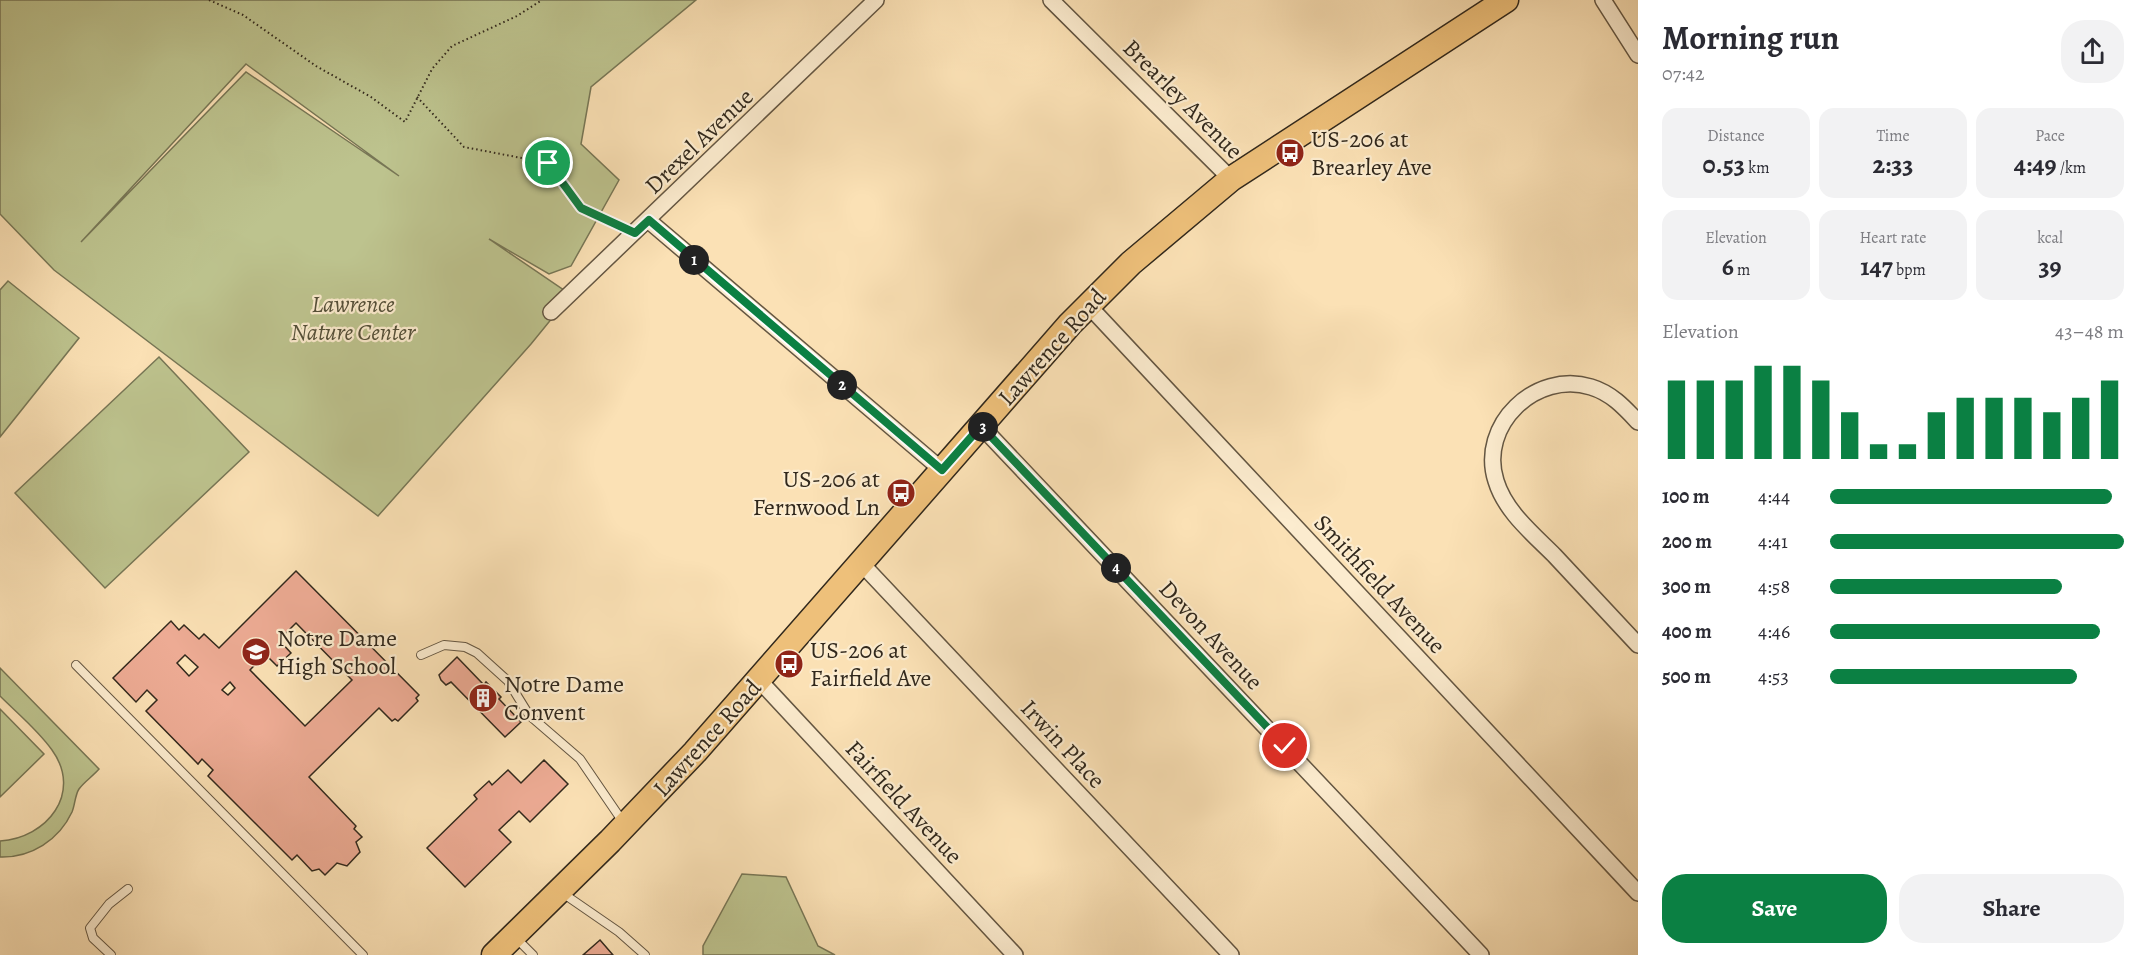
<!DOCTYPE html>
<html lang="en">
<head>
<meta charset="utf-8">
<style>
  body { margin:0; font-family:Alegreya,serif; background:#f2f2f3; color:#2b2b33; height:100vh; display:flex; flex-direction:column; font-size:22px; white-space:nowrap }
  * { box-sizing:border-box; margin:0 }
  p { font-size:20px; color:#7c7c81 }
  .icon { flex:none; width:33px; height:33px; fill:none; stroke:currentColor; stroke-width:2; stroke-linecap:round; stroke-linejoin:round }
  .map { position:relative; flex:1; overflow:hidden }
  .side { display:flex; flex-direction:column; background:#fff; width:510px }
  .side>* { flex:none }
  .pin { position:absolute; display:grid; place-items:center; width:51px; height:51px; color:#fff; margin:-26px; border:3px solid #fff; border-radius:50%; box-shadow:0 2px 6px #0007 }
  .km { position:absolute; width:30px; height:30px; margin:-15px; border-radius:50%; background:#222; color:#fff; font-size:16px; line-height:30px; text-align:center }
  .round { display:grid; place-items:center; flex:none; width:63px; height:63px; border-radius:24px; background:#f2f2f3 }
  .head { display:flex; align-items:center; justify-content:space-between; height:102px; padding:0 24px }
  h1 { font-size:33px; font-weight:600; line-height:45px }
  .figures { display:grid; grid-template-columns:repeat(3,1fr); gap:9px; height:102px; padding:6px 24px }
  .figures div { display:grid; align-content:center; border-radius:15px; background:#f2f2f3; text-align:center }
  .figures b { font-size:26px; font-weight:600 }
  .figures small { font-size:16px; font-weight:400 }
  .figures p { font-size:16px }
  .chart { height:168px; padding:12px 24px }
  .chart p { display:flex; justify-content:space-between }
  .chart svg { width:100%; height:108px; margin-top:6px; stroke:#0b8043; stroke-width:6 }
  .cta { display:flex; gap:12px; margin-top:auto; padding:12px 24px }
  .cta a { flex:1; height:69px; border-radius:24px; background:#0b8043; color:#fff; font-size:24px; font-weight:600; line-height:69px; text-align:center }
  .cta a+a { background:#f2f2f3; color:#2b2b33 }
  ul { padding:0 24px; list-style:none; font-size:20px }
  li { display:grid; grid-template-columns:96px 72px 1fr; align-items:center; height:45px }
  li i { height:15px; border-radius:8px; background:#0b8043 }
  main { display:flex; flex:1; min-height:0 }
  .map>svg:first-child { display:block }
</style>
</head>
<body>
<main>
<div class="map">
<svg width="1638" height="955" viewBox="0 0 1638 955">
  <rect width="100%" height="100%" fill="#fbe1b5"/>
  <filter id="stains"><feTurbulence type="fractalNoise" baseFrequency=".00333" numOctaves="4"/><feColorMatrix values="0 0 0 0 .2 0 0 0 0 .09 0 0 0 0 .02 0 0 0 .5 -.17"/></filter>
  <radialGradient id="worn" r=".72"><stop offset=".6" stop-color="#630" stop-opacity="0"/><stop offset="1" stop-color="#630" stop-opacity=".3"/></radialGradient>
  <g fill="#bdc38e" stroke="#777655" stroke-width="1.5" fill-rule="evenodd">
    <path d="M 0,0 L 696,0 L 591,87 L 581,144 L 619,180 L 571,266 L 549,274 L 489,239 L 571,295 L 531,344 L 378,516 L 54,270 L 0,214 ZM 246,64 L 399,176 L 246,72 L 81,242 Z"/>
    <path d="M 8,281 L 79,338 L 0,437 L 0,290 Z"/>
    <path d="M 159,357 L 249,452 L 105,588 L 15,493 Z"/>
    <path d="M 0,668 L 99,769 C 93,776 84,782 79,789 C 75,795 75,805 72,812 C 59,840 31,858 0,857 L 0,841 C 47,838 83,793 52,750 C 38,730 17,713 0,696 Z"/>
    <path d="M 0,709 L 44,754 L 0,797 Z"/>
    <path d="M 742,874 L 786,877 L 818,946 L 835,955 L 703,955 L 703,946 Z"/>
  </g>
  <g fill="#edab94" stroke="#31281c" stroke-width="1.5" fill-rule="evenodd">
    <path d="M 296,571 L 419,695 L 416,698 L 418,701 L 398,721 L 395,719 L 392,721 L 379,708 L 309,777 L 356,826 L 354,829 L 362,837 L 356,842 L 360,852 L 347,866 L 337,863 L 325,875 L 319,869 L 312,871 L 297,855 L 292,860 L 208,776 L 213,770 L 202,759 L 198,764 L 146,711 L 157,700 L 147,690 L 136,702 L 113,678 L 171,621 L 179,630 L 184,625 L 199,639 L 204,634 L 219,648 ZM 296,623 L 352,680 L 305,726 L 250,670 L 265,654 L 277,666 L 291,653 L 279,640 ZM 185,655 L 198,667 L 189,676 L 177,663 ZM 230,682 L 235,688 L 228,695 L 222,690 Z"/>
    <path d="M 457,657 L 484,685 L 486,682 L 501,697 L 499,699 L 521,722 L 505,737 L 451,682 L 446,685 L 441,680 L 439,675 Z"/>
    <path d="M 544,760 L 568,784 L 530,822 L 519,811 L 499,830 L 511,842 L 465,887 L 427,848 L 477,799 L 474,795 L 489,781 L 492,785 L 508,770 L 521,783 Z"/>
    <path d="M 600,940 L 613,955 L 583,955 Z"/>
  </g>
  <g fill="none" stroke-linecap="round" stroke-linejoin="round">
    <g stroke="#645642" stroke-width="10">
      <g id="service">
        <path d="M 421,655 L 444,645 L 465,647 L 477,653 L 508,681 L 529,715 L 580,759 L 623,822"/>
        <path d="M 76,665 L 363,955"/>
        <path d="M 561,892 L 619,932 L 645,955"/>
        <path d="M 515,937 L 533,955"/>
        <path d="M 111,955 L 93,938 L 90,928 L 109,904 L 128,889"/>
      </g>
    </g>
    <g stroke="#645642" stroke-width="18">
      <g id="minor">
        <path d="M 1051,0 L 1231,179"/>
        <path d="M 1603,0 L 1638,55"/>
        <path d="M 649,221 L 942,470"/>
        <path d="M 1088,305 L 1638,893"/>
        <path d="M 551,312 L 876,0"/>
        <path d="M 1638,422 C 1624,407 1611,393 1591,387 C 1536,370 1478,425 1496,481 C 1505,511 1532,533 1554,555 C 1582,585 1610,615 1638,645"/>
        <path d="M 981,426 L 1481,955"/>
        <path d="M 861,563 L 1231,955"/>
        <path d="M 759,680 L 1015,955"/>
      </g>
    </g>
    <g stroke="#31281c" stroke-width="27">
      <path id="primary" d="M 494,955 L 610,841 L 695,752 L 1070,324 L 1131,263 L 1231,179 L 1506,0"/>
    </g>
    <g stroke="#31281c" stroke-width="2" stroke-dasharray="1.5 3" stroke-linecap="butt">
      <path d="M 209,0 L 243,15 L 316,66 L 371,97 L 405,122 L 432,69 L 452,46 L 517,16 L 542,0"/>
      <path d="M 417,97 L 464,147 L 548,163 L 581,208 L 621,227"/>
    </g>
    <use href="#service" stroke="#fceccf" stroke-width="8"/>
    <use href="#minor" stroke="#fceccf" stroke-width="15"/>
    <use href="#primary" stroke="#eec07a" stroke-width="24"/>
  </g>
  <g fill="none" stroke-linecap="round" stroke-linejoin="round">
    <g stroke="#fff" stroke-width="12">
      <path id="route" d="M 548,163 L 581,208 L 635,233 L 649,220 L 942,470 L 981,426 L 1285,746"/>
    </g>
    <use href="#route" stroke="#0b8043" stroke-width="8"/>
  </g>
  <defs>
    <g id="bus-disc" transform="scale(1.5)"><circle r="9.5" fill="#8f2418" stroke="#fceccf"/><path d="M-5-6H5V4H4V6H2V4H-2V6H-4V4H-5ZM-3.5-4V0h7V-4ZM-3.5 1.2v1.5H-2V1.2ZM2 1.2v1.5H3.5V1.2Z" fill="#fff"/></g>
    <g id="school-disc" transform="scale(1.5)"><circle r="9.5" fill="#8f2418" stroke="#fceccf"/><path d="M0-5L7-2L0 1L-7-2ZM-4 1L0 2.5L4 1V4Q0 6-4 4Z" fill="#fff"/></g>
    <g id="building-disc" transform="scale(1.5)"><circle r="9.5" fill="#8f2418" stroke="#fceccf"/><path d="M-4-6H4V6H1V3H-1V6H-4ZM-2.5-4.3h1.7v1.8h-1.7ZM.8-4.3h1.7v1.8H.8ZM-2.5-1h1.7V.8h-1.7ZM.8-1h1.7V.8H.8Z" fill="#fff"/></g>
  </defs>
  <g fill-rule="evenodd">
    <use href="#bus-disc" x="1290" y="153"/>
    <use href="#bus-disc" x="901" y="493"/>
    <use href="#school-disc" x="256" y="652"/>
    <use href="#bus-disc" x="789" y="664"/>
    <use href="#building-disc" x="483" y="698"/>
  </g>
  <g text-anchor="middle" stroke-width="4.5" stroke-linejoin="round" paint-order="stroke">
    <g font-size="24" fill="#31281c" stroke="#fceccf">
      <text transform="translate(1183 99) rotate(45)" y="8">Brearley Avenue</text>
      <text transform="translate(699 141) rotate(-44)" y="8">Drexel Avenue</text>
      <text transform="translate(1052 347) rotate(-48)" y="8">Lawrence Road</text>
      <text transform="translate(1380 584) rotate(47)" y="8">Smithfield Avenue</text>
      <text transform="translate(1211 635) rotate(47)" y="8">Devon Avenue</text>
      <text transform="translate(707 738) rotate(-48)" y="8">Lawrence Road</text>
      <text transform="translate(1063 744) rotate(47)" y="8">Irwin Place</text>
      <text transform="translate(904 802) rotate(47)" y="8">Fairfield Avenue</text>
    </g>
    <g font-size="24" fill="#31281c" stroke="#fceccf" text-anchor="start">
      <text x="1311" y="147">US-206 at<tspan x="1311" dy="28">Brearley Ave</tspan></text>
      <text x="880" y="487" text-anchor="end">US-206 at<tspan x="880" dy="28">Fernwood Ln</tspan></text>
      <text x="277" y="646">Notre Dame<tspan x="277" dy="28">High School</tspan></text>
      <text x="810" y="658">US-206 at<tspan x="810" dy="28">Fairfield Ave</tspan></text>
      <text x="504" y="692">Notre Dame<tspan x="504" dy="28">Convent</tspan></text>
    </g>
    <g font-size="24" font-style="italic" fill="#544f38" stroke="#fceccf">
      <text x="353" y="312">Lawrence<tspan x="353" dy="28">Nature Center</tspan></text>
    </g>
  </g>
  <rect width="100%" height="100%" filter="url(#stains)"/>
  <rect width="100%" height="100%" fill="url(#worn)"/>
</svg>
<div class="pin" style="left:548px;top:163px;background:#1e9e55"><svg class="icon" aria-label="arrive" viewBox="0 0 24 24"><path d="M6 21V4h12l-3 4 3 4H6"/></svg></div>
<div class="pin" style="left:1285px;top:746px;background:#d93025"><svg class="icon" aria-label="check" viewBox="0 0 24 24"><path d="M5 12l5 5 9-10"/></svg></div>
<b class="km" style="left:694px;top:260px">1</b>
<b class="km" style="left:842px;top:385px">2</b>
<b class="km" style="left:983px;top:427px">3</b>
<b class="km" style="left:1116px;top:568px">4</b>
</div>
<section class="side">
<div class="head"><div><h1>Morning run</h1><p>07:42</p></div><a class="round"><svg class="icon" aria-label="share" viewBox="0 0 24 24"><path d="M12 15V3M7 8l5-5 5 5M5 13v7h14v-7"/></svg></a></div>
<div class="figures">
<div><p>Distance</p><b>0.53<small> km</small></b></div>
<div><p>Time</p><b>2:33</b></div>
<div><p>Pace</p><b>4:49<small> /km</small></b></div>
</div>
<div class="figures">
<div><p>Elevation</p><b>6<small> m</small></b></div>
<div><p>Heart rate</p><b>147<small> bpm</small></b></div>
<div><p>kcal</p><b>39</b></div>
</div>
<div class="chart"><p><span>Elevation</span>43–48 m</p>
<svg viewBox="0 0 160 44" preserveAspectRatio="none"><path d="M5 44V12M15 44V12M25 44V12M35 44V6M45 44V6M55 44V12M65 44V25M75 44V38M85 44V38M95 44V25M105 44V19M115 44V19M125 44V19M135 44V25M145 44V19M155 44V12"/></svg>
</div>
<ul>
<li><b>100 m</b>4:44<i style="width:96%"></i></li>
<li><b>200 m</b>4:41<i style="width:100%"></i></li>
<li><b>300 m</b>4:58<i style="width:79%"></i></li>
<li><b>400 m</b>4:46<i style="width:92%"></i></li>
<li><b>500 m</b>4:53<i style="width:84%"></i></li>
</ul>
<div class="cta"><a>Save</a><a>Share</a></div>
</section>
</main>
</body>
</html>
